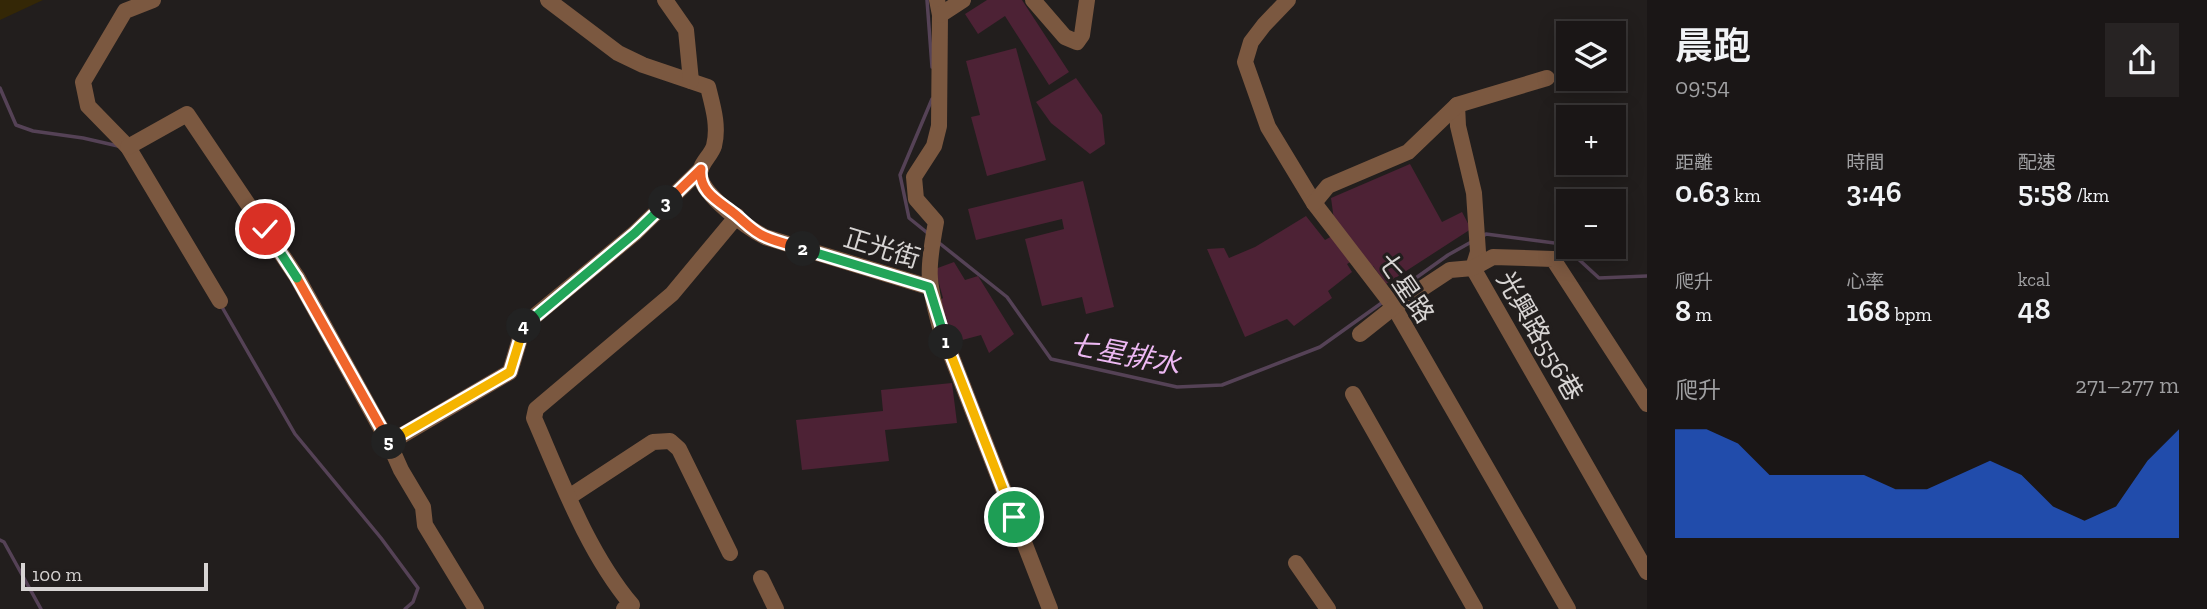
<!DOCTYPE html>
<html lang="zh-TW">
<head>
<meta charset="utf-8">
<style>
  body { margin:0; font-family:"Zilla Slab","Noto Sans TC",serif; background:#272323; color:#f1f3f6; height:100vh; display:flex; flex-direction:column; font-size:26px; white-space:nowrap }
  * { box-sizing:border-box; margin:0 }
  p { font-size:23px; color:#9f9fa1 }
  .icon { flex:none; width:38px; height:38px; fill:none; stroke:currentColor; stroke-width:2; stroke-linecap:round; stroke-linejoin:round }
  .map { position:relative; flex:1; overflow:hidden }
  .drawer { display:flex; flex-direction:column; background:#1a1616; width:560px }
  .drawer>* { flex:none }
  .fabs { position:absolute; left:1556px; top:21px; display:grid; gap:14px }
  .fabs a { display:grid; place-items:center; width:70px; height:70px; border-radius:0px; background:#1a1616; box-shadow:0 4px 18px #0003,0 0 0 2px #383535; font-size:35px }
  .scale { position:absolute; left:21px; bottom:18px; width:187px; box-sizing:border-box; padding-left:7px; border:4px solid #d7d4d3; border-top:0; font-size:19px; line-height:24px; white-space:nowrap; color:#d7d4d3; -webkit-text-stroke:5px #221e1d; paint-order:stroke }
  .pin { position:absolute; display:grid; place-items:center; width:60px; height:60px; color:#fff; margin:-30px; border:4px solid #fff; border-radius:50%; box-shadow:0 2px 7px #0007 }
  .km { position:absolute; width:35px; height:35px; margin:-18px; border-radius:50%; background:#222; color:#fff; font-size:19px; line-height:35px; text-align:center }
  .round { display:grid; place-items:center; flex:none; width:74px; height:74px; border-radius:0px; background:#272323 }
  .summary { display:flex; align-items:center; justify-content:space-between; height:119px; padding:0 28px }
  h1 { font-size:38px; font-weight:600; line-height:52px }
  .metrics { display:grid; grid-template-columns:repeat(3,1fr); gap:10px; height:119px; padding:7px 28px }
  .metrics div { display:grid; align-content:center }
  .metrics b { font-size:30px; font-weight:600 }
  .metrics small { font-size:19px; font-weight:400 }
  .metrics p { font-size:19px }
  .chart { height:196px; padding:14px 28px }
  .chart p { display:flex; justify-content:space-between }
  .chart svg { width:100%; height:126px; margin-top:7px; fill:#2563eb; opacity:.7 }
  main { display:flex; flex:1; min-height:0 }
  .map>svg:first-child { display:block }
</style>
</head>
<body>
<main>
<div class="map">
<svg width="1647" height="609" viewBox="0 0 1647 609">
  <rect width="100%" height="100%" fill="#221e1d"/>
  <path fill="#342706" d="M 0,0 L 43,0 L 0,20 Z"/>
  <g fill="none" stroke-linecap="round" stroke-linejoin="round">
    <g stroke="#554256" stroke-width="3.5">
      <path d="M 927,0 L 932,67"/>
      <path d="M 0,88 L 16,125 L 33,131 L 83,138 L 118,146"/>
      <path d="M 930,235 L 909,218 L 900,175 L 932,99"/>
      <path d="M 1483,236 L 1486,234 L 1562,244 L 1599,278 L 1647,276"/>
      <path d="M 938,242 L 1007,297 L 1051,359 L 1177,387 L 1222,385 L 1320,347 L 1383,302"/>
      <path d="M 1392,295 L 1448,255 L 1473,241"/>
      <path d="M 222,307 L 295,434 L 381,538 L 418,588 L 413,602 L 405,609"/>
      <path d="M 0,540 L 4,542 L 41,609"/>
    </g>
  </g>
  <g fill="#4d2235">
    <path d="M 987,0 L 1022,0 L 1069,72 L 1049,85 L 1005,16 L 978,34 L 965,14 Z"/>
    <path d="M 1016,48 L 1046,160 L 987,176 L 971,117 L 980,115 L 966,61 Z"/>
    <path d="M 1076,78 L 1102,115 L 1105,144 L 1090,154 L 1051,123 L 1036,102 Z"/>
    <path d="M 1410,164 L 1442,222 L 1462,212 L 1471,229 L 1386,284 L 1373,266 L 1369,269 L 1334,220 L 1331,198 Z"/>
    <path d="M 1083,181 L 1114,307 L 1086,314 L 1082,297 L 1042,306 L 1025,239 L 1064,229 L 1062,219 L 976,240 L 968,209 Z"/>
    <path d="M 1306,216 L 1325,240 L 1332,236 L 1352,261 L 1347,264 L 1352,272 L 1328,291 L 1332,298 L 1294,326 L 1287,319 L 1245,337 L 1207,249 L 1224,248 L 1229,258 L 1255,247 Z"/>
    <path d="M 954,262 L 965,280 L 978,276 L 1014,334 L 989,353 L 981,335 L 951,343 L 938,302 L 943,298 L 935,269 Z"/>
    <path d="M 952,383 L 957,423 L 885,430 L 889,461 L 802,470 L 796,420 L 883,411 L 881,390 Z"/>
  </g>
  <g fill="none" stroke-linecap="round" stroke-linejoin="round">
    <g stroke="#7b5840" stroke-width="16">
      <path d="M 153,0 L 125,11 L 83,82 L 88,106 L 128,147 L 220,301"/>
      <path d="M 548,0 L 618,53 L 643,65 L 708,87 C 713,107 719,126 714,146 C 711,156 699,164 700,175 C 702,195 748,228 765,237 L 929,287"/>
      <path d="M 665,0 L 686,30 L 691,81"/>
      <path d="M 937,0 L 940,15 L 939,126 L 934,146 L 914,177 L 916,199 L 936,222 C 927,270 927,280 940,327 L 1050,609"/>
      <path d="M 1033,0 L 1065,37 L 1077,42 L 1082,35 L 1087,0"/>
      <path d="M 1288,0 L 1264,25 L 1251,42 L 1245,62 L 1268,127 L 1314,203 L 1394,307 L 1568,609"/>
      <path d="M 940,15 L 963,0"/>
      <path d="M 1457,105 L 1458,126 L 1474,193 L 1478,252 L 1473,268 L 1647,572"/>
      <path d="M 128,147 L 187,114 L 297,277 L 389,443 L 401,470 L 423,507 L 425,525 L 476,609"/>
      <path d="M 1314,203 L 1328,186 L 1408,152 L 1457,105 L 1547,78"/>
      <path d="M 1360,334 L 1394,307 L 1450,270 L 1473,268 L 1493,257 L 1553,259 L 1647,404"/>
      <path d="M 1353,394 L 1475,609"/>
      <path d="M 389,443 L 510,372 L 524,325 L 635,233 L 701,169"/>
      <path d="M 569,497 L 653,442 L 670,441 L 679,449 L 730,553"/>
      <path d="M 1296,563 L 1328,609"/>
      <path d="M 761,578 L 776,609"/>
      <path d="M 624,609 L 632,605 C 588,553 561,480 534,418 L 536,409 L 672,294 L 737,216"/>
    </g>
  </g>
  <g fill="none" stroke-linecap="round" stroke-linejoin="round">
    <g stroke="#fff" stroke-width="14">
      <path id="split-1" d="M 946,342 L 1014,517"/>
    </g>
    <g stroke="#fff" stroke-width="14">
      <path id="split-2" d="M 803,249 L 929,287 L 946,342"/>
    </g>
    <g stroke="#fff" stroke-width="14">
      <path id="split-3" d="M 666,203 L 701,169 C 698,192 720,202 735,214 C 746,223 753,232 766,237 C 778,242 791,245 803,249"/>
    </g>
    <g stroke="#fff" stroke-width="14">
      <path id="split-4" d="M 524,326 L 635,233 L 666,203"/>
    </g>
    <g stroke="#fff" stroke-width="14">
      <path id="split-5" d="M 389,442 L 510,372 L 524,326"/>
    </g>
    <g stroke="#fff" stroke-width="14">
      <path id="split-6" d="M 297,278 L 389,442"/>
    </g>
    <g stroke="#fff" stroke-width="14">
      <path id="split-7" d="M 265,229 L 297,278"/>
    </g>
    <use href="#split-1" stroke="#f5b400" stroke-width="9"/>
    <use href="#split-2" stroke="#22a559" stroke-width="9"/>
    <use href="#split-3" stroke="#f0652b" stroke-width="9"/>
    <use href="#split-4" stroke="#22a559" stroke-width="9"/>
    <use href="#split-5" stroke="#f5b400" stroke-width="9"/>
    <use href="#split-6" stroke="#f0652b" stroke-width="9"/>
    <use href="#split-7" stroke="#22a559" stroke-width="9"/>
  </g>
  <g text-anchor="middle" stroke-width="6" stroke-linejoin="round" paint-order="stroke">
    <g font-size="26" fill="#d7d4d3" stroke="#221e1d">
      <text transform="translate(882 248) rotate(17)" y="9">正光街</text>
      <text transform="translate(1406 288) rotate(56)" y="9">七星路</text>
      <text transform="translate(1540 336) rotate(60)" y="9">光興路556巷</text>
    </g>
    <g font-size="28" font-style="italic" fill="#edb8f3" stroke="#221e1d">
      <text transform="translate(1125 354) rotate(11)" y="10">七星排水</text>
    </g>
  </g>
</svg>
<div class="fabs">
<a><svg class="icon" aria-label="layers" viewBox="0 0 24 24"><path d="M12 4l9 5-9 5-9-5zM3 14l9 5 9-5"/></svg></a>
<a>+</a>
<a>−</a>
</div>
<div class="scale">100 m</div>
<div class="pin" style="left:1014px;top:517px;background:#1e9e55"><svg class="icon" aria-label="arrive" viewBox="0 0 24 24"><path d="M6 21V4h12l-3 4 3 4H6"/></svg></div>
<div class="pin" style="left:265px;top:229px;background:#d93025"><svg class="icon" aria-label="check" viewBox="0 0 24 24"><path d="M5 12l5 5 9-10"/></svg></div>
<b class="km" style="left:946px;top:342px">1</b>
<b class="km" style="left:803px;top:249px">2</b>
<b class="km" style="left:666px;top:203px">3</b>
<b class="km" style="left:524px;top:326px">4</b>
<b class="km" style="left:389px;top:442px">5</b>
</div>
<section class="drawer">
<div class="summary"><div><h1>晨跑</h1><p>09:54</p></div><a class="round"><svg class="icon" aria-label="share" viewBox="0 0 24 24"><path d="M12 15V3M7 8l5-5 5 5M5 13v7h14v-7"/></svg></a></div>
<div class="metrics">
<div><p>距離</p><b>0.63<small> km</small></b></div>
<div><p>時間</p><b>3:46</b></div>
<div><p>配速</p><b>5:58<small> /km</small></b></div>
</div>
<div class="metrics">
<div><p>爬升</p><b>8<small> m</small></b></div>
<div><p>心率</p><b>168<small> bpm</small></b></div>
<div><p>kcal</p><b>48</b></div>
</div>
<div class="chart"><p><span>爬升</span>271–277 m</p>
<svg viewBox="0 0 160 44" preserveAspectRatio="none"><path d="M0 44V6L10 6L20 11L30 22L40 22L50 22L60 22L70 27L80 27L90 22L100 17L110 22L120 33L130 38L140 33L150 17L160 6V44z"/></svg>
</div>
</section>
</main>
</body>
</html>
